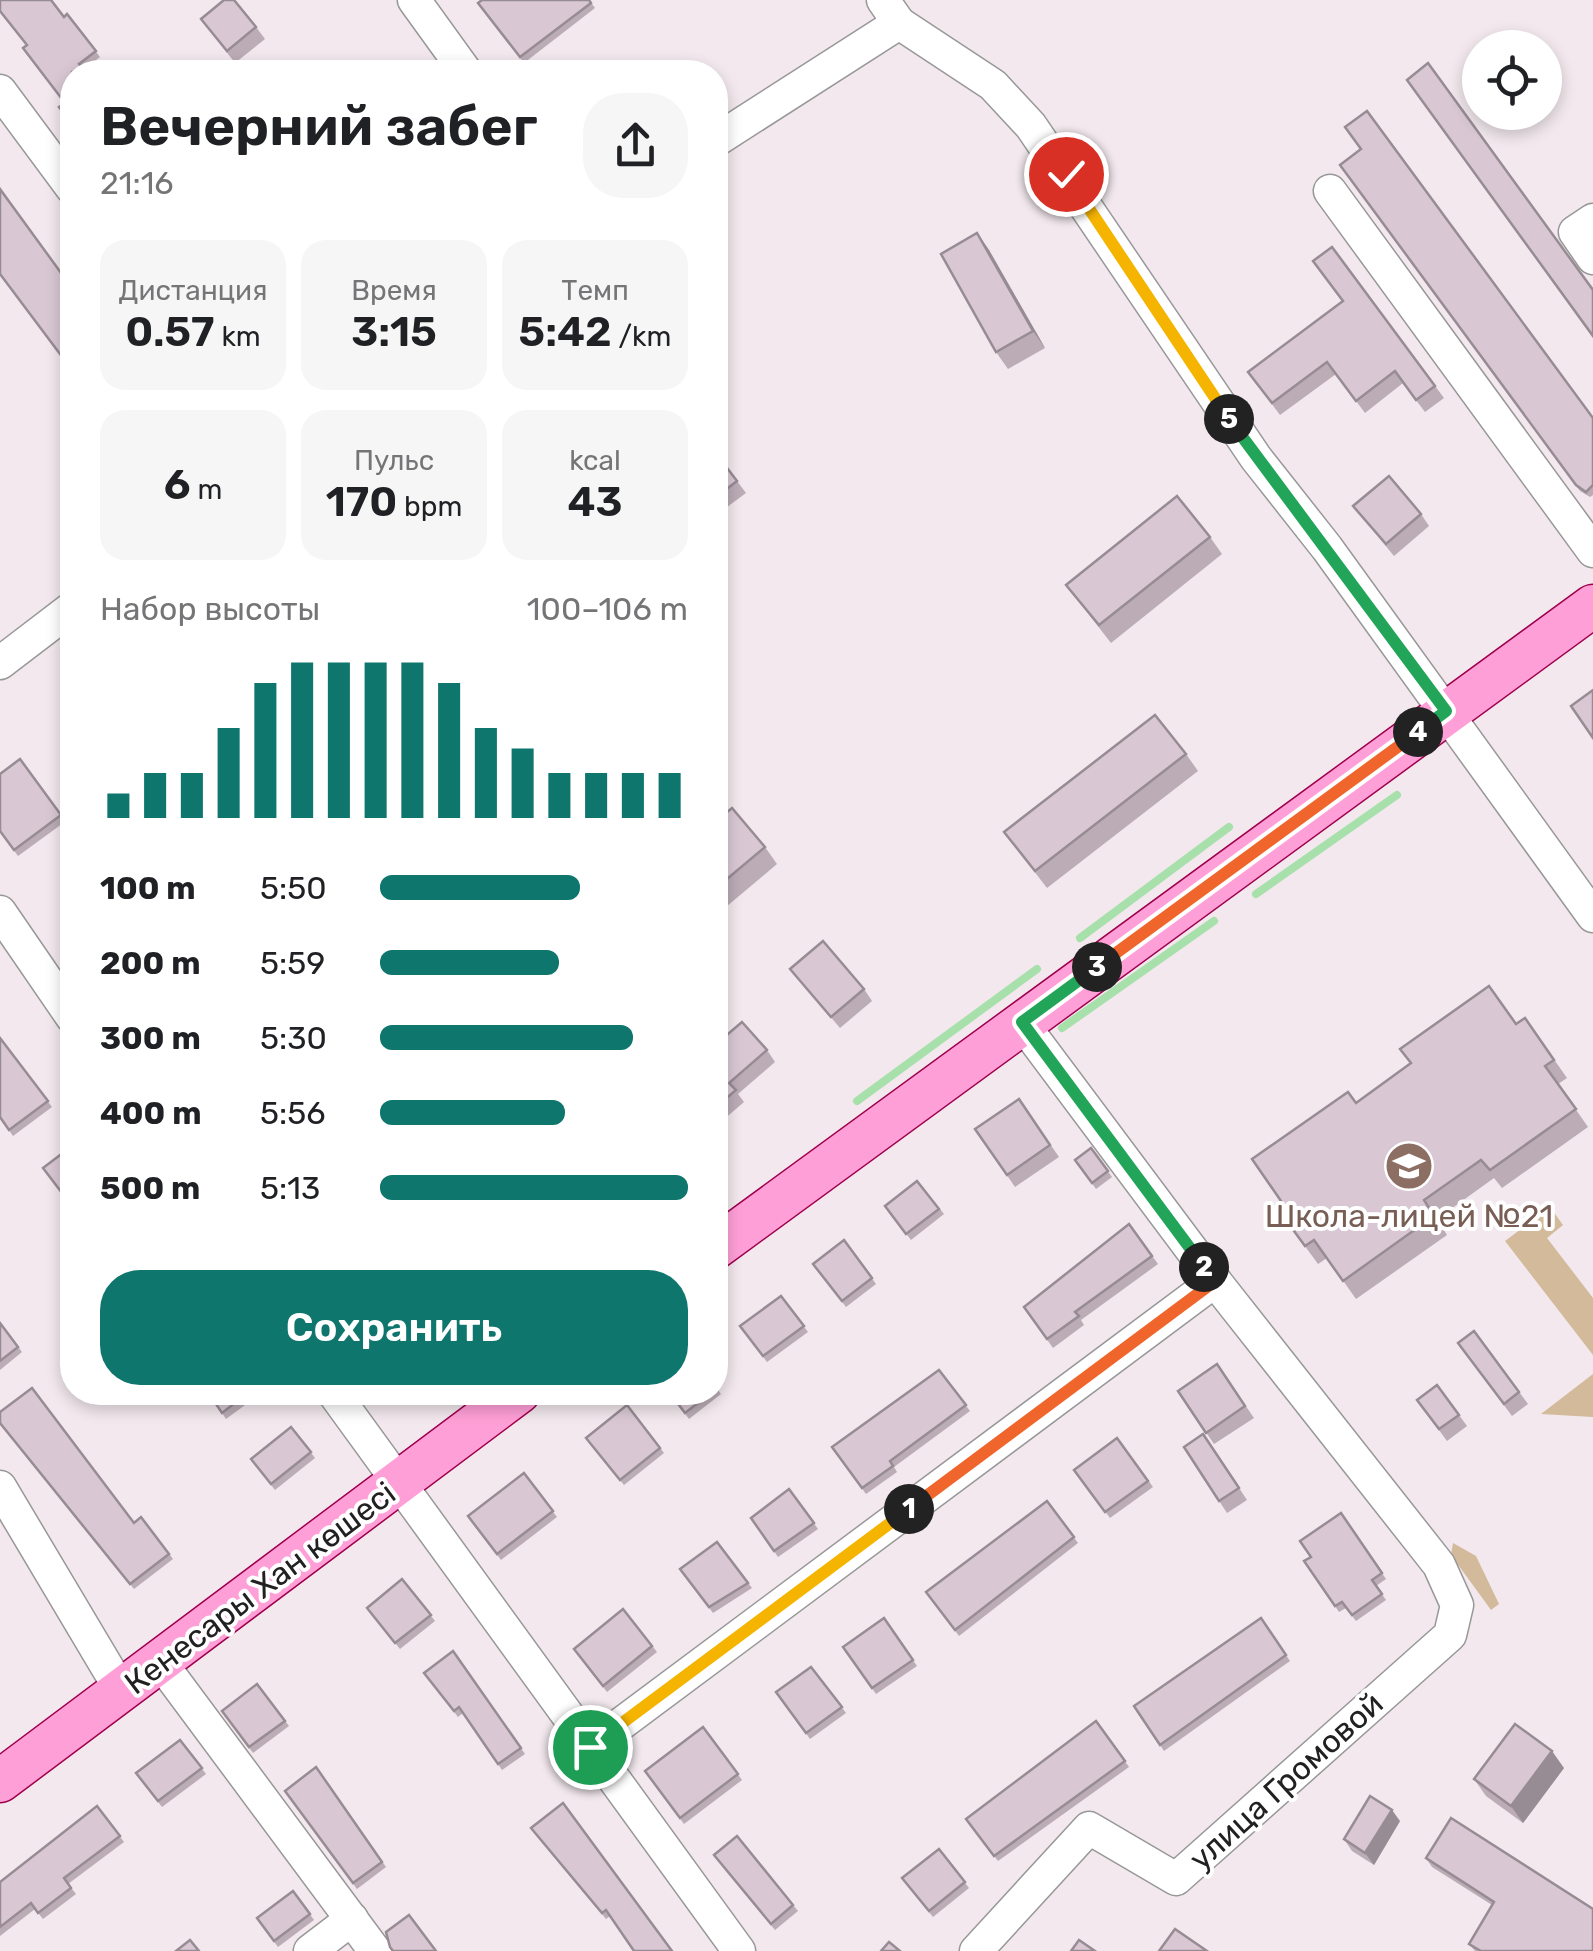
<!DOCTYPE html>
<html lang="ru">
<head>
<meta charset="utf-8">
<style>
  body { margin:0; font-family:Rubik,sans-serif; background:#f6f6f6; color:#202124; height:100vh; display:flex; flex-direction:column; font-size:38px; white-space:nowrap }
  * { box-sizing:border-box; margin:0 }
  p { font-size:32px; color:#757577 }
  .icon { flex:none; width:55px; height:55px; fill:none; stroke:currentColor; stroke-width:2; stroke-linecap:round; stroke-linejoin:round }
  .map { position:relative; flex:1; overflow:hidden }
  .details { position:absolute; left:60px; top:60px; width:668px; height:1345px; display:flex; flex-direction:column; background:#fff; border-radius:40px; box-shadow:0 5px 15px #0003 }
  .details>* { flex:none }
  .buttons { position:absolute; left:1462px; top:30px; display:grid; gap:20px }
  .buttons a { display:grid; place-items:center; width:100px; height:100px; border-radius:50%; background:#fff; box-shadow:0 5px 15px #0003; font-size:50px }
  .pin { position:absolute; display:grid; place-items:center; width:85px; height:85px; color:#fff; margin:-42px; border:5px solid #fff; border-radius:50%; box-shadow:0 2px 10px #0007 }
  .km { position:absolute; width:50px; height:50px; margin:-25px; border-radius:50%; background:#222; color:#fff; font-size:28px; line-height:50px; text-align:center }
  .round { display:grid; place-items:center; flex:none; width:105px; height:105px; border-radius:40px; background:#f6f6f6 }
  .summary { display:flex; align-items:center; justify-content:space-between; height:170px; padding:0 40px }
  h1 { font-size:55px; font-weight:600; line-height:75px }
  .figures { display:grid; grid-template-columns:repeat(3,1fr); gap:15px; height:170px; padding:10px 40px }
  .figures div { display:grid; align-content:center; border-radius:25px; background:#f6f6f6; text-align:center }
  .figures b { font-size:42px; font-weight:600 }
  .figures small { font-size:28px; font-weight:400 }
  .figures p { font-size:28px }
  .chart { height:280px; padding:20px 40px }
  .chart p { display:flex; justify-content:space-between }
  .chart svg { width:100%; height:180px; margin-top:10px; stroke:#0f766e; stroke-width:6 }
  .primary-button { display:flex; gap:20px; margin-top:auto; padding:20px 40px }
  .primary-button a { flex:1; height:115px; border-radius:40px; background:#0f766e; color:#fff; font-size:40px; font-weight:600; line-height:115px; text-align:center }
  ul { padding:0 40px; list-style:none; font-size:32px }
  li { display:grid; grid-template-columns:160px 120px 1fr; align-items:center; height:75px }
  li i { height:25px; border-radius:12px; background:#0f766e }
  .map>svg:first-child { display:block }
</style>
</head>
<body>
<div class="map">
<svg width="1593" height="1951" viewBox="0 0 1593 1951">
  <rect width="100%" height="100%" fill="#f2e8ed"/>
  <g fill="#d2ba9b">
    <path d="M 1550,1207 L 1563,1225 L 1547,1238 L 1593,1298 L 1593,1355 L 1505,1241 Z"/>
    <path d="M 1593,1374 L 1593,1417 L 1541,1414 Z"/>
    <path d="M 1453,1543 L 1476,1556 L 1499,1604 L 1491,1610 L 1451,1555 Z"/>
  </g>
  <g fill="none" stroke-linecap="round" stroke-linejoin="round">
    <g stroke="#a7e0ab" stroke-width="8">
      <path d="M 1256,894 L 1397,795"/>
      <path d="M 1080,938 L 1229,827"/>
      <path d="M 1062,1028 L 1214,921"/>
      <path d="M 857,1101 L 1037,969"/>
    </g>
    <g stroke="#989898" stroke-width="35">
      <g id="minor">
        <path d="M 414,0 L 466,72"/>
        <path d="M 883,0 L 899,23 L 993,85 L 1031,126 L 1256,458 L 1327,548 L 1593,916"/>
        <path d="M 0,91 L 72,188"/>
        <path d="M 715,141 L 899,23"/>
        <path d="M 1330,191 L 1593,551"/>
        <path d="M 1593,220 L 1575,232 L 1593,258"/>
        <path d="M 0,663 L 72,608"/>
        <path d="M 0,912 L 72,1017"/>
        <path d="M 333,1392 L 739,1951"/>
        <path d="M 0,1487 L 122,1692"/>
        <path d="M 161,1663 L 375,1951"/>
        <path d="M 590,1747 L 1215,1281"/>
        <path d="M 310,1951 L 352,1919"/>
        <path d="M 976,1951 L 1089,1828 L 1176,1879 L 1450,1635 L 1457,1605 L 1439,1565 L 1215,1281 L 1022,1023"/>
      </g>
    </g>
    <g stroke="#9e004d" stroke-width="45">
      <g id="major">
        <path d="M 715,1248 L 1593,606"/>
        <path d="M 0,1781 L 519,1392"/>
      </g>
    </g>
    <use href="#minor" stroke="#fff" stroke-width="32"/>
    <use href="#major" stroke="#ff9fd7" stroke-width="42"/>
  </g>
  <g fill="#bbacb6">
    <path d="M 589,0 L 595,8 L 524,63 L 478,3 Z"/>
    <path d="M 67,14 L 100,57 L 83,70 L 65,103 L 27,45 Z"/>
    <path d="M 201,19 L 256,27 L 265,39 L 235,63 Z"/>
    <path d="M 1340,165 L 1593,418 L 1593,495 L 1590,497 L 1580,491 Z"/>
    <path d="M 977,233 L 989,250 L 1045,348 L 1008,369 L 996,352 Z"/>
    <path d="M 1332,247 L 1444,398 L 1425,412 L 1403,383 L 1365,413 L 1336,374 L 1280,415 L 1248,372 L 1343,301 Z"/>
    <path d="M 715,452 L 746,493 L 715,516 Z"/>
    <path d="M 1353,506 L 1421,514 L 1429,526 L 1394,556 Z"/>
    <path d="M 1210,537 L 1222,554 L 1111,643 L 1066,585 Z"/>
    <path d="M 1186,754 L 1198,771 L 1047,888 L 1004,832 Z"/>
    <path d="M 20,759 L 66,821 L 18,856 L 0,831 Z"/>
    <path d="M 715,822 L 765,847 L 777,864 L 720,912 L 715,906 Z"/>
    <path d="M 790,969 L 864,989 L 872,1001 L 840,1028 Z"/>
    <path d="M 1525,1018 L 1567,1078 L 1558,1084 L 1588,1127 L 1502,1188 L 1494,1178 L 1437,1219 L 1447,1235 L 1356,1299 L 1327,1258 L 1318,1264 L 1275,1205 L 1281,1201 L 1356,1103 L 1516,1024 Z"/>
    <path d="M 0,1038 L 52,1107 L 13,1136 L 0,1117 Z"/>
    <path d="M 715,1045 L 767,1050 L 775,1062 L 738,1094 L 744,1102 L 715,1127 Z"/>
    <path d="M 1019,1099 L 1059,1157 L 1015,1187 L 975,1129 Z"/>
    <path d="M 1091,1148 L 1112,1177 L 1096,1189 L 1075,1160 Z"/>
    <path d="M 917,1181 L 944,1214 L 911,1240 L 885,1206 Z"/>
    <path d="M 1129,1224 L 1158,1264 L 1081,1320 L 1084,1325 L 1053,1348 L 1024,1307 Z"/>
    <path d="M 844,1240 L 876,1284 L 846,1307 L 813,1264 Z"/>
    <path d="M 781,1296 L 808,1332 L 767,1362 L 740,1326 Z"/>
    <path d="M 0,1323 L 22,1352 L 0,1370 Z"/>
    <path d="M 1474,1331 L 1528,1404 L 1512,1416 L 1458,1343 Z"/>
    <path d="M 1217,1364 L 1254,1418 L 1214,1444 L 1178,1391 Z"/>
    <path d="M 939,1370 L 970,1411 L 894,1467 L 897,1472 L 866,1494 L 832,1447 Z"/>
    <path d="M 1437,1385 L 1467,1426 L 1447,1441 L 1417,1400 Z"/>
    <path d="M 715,1386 L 721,1394 L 689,1419 L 669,1392 L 715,1392 Z"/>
    <path d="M 208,1392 L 259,1392 L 260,1394 L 226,1419 Z"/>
    <path d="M 627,1405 L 664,1453 L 624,1485 L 586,1438 Z"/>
    <path d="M 0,1424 L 134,1523 L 141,1517 L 173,1559 L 134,1589 Z"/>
    <path d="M 291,1427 L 315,1458 L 275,1490 L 251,1459 Z"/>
    <path d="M 1203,1434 L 1247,1500 L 1227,1513 L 1184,1447 Z"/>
    <path d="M 1117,1438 L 1153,1487 L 1110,1518 L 1074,1470 Z"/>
    <path d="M 524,1473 L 557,1517 L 501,1560 L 468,1516 Z"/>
    <path d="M 789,1489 L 818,1529 L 778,1557 L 751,1518 Z"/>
    <path d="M 1047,1501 L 1078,1543 L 959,1636 L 926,1592 Z"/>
    <path d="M 1341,1513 L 1386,1579 L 1376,1586 L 1386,1600 L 1356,1621 L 1346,1608 L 1339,1612 L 1304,1561 L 1311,1557 Z"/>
    <path d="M 717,1542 L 752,1588 L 713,1613 L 680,1569 Z"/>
    <path d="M 402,1579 L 435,1621 L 400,1649 L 367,1608 Z"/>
    <path d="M 623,1609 L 657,1652 L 607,1692 L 574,1649 Z"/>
    <path d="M 884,1618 L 917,1666 L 876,1694 L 843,1647 Z"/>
    <path d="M 1261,1618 L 1290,1661 L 1164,1751 L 1134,1706 Z"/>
    <path d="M 453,1651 L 525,1754 L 502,1770 L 463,1713 L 458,1717 L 424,1673 Z"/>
    <path d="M 811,1667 L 846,1713 L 810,1739 L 776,1692 Z"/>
    <path d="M 257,1684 L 289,1726 L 253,1753 L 222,1711 Z"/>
    <path d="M 1096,1721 L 1129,1767 L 998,1861 L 966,1819 Z"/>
    <path d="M 703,1727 L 742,1780 L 684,1824 L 645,1771 Z"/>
    <path d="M 180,1740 L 206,1774 L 162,1807 L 136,1773 Z"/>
    <path d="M 316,1767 L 386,1867 L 357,1889 L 285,1791 Z"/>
    <path d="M 1564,1768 L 1523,1823 L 1486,1796 L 1474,1779 Z"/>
    <path d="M 97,1806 L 124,1842 L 68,1884 L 76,1894 L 43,1919 L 35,1909 L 0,1936 L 0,1882 Z"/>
    <path d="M 1400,1821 L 1374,1865 L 1352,1851 L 1344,1839 Z"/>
    <path d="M 535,1834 L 672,1951 L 610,1916 L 606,1919 Z"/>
    <path d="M 939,1849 L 969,1888 L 933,1917 L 902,1878 Z"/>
    <path d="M 1426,1858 L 1593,1951 L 1475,1951 L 1469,1944 L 1492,1905 L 1432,1867 Z"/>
    <path d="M 718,1861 L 793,1905 L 798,1911 L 775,1930 Z"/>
    <path d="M 293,1891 L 314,1920 L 278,1947 L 257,1918 Z"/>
  </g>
  <g fill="#988c94">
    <path d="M 977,233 L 989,250 L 1045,348 L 1033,331 Z"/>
    <path d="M 1552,1751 L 1564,1768 L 1523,1823 L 1511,1806 Z"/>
    <path d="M 1392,1810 L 1400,1821 L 1374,1865 L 1365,1853 Z"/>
  </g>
  <g fill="#d9c8d4" stroke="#988c94" stroke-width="2.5">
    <path d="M 0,0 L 51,0 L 64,17 L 67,14 L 96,51 L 79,64 L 86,72 L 72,72 L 72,124 L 59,107 L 65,103 L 23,48 L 27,45 L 0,11 Z"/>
    <path d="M 224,0 L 234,0 L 256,27 L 227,51 L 201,19 Z"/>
    <path d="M 482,0 L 589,0 L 591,3 L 520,57 L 478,3 Z"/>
    <path d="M 382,63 L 389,72 L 369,72 Z"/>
    <path d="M 1428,63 L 1593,290 L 1593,336 L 1407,80 Z"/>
    <path d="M 1367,111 L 1593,418 L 1593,485 L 1586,492 L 1576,485 L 1340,165 L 1361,149 L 1345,127 Z"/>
    <path d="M 0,189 L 72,288 L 72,370 L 0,274 Z"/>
    <path d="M 977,233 L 1033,331 L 996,352 L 941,254 Z"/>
    <path d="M 1332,247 L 1435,386 L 1416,400 L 1395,371 L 1356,401 L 1327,362 L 1272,403 L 1248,372 L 1343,301 L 1313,261 Z"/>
    <path d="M 715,452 L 737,481 L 715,498 Z"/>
    <path d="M 1389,476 L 1421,514 L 1386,544 L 1353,506 Z"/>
    <path d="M 1177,496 L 1210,537 L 1099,625 L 1066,585 Z"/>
    <path d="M 1593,690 L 1593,738 L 1571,706 Z"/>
    <path d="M 1155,715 L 1186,754 L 1035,871 L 1004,832 Z"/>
    <path d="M 20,759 L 61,815 L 14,850 L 0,831 L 0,774 Z"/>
    <path d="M 732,808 L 765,847 L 715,889 L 715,822 Z"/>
    <path d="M 823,941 L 864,989 L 831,1017 L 790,969 Z"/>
    <path d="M 1489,986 L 1516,1024 L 1525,1018 L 1554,1060 L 1545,1066 L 1576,1109 L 1490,1170 L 1481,1160 L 1424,1200 L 1434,1216 L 1343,1281 L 1314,1240 L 1305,1246 L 1275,1205 L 1281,1201 L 1252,1159 L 1348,1092 L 1356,1103 L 1411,1063 L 1400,1049 Z"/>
    <path d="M 742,1022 L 767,1050 L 729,1083 L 736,1090 L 715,1108 L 715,1045 Z"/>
    <path d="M 0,1038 L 48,1101 L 9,1130 L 0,1117 Z"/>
    <path d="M 1019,1099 L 1050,1145 L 1007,1175 L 975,1129 Z"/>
    <path d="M 72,1146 L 72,1206 L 43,1168 Z"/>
    <path d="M 1091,1148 L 1108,1171 L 1092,1183 L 1075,1160 Z"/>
    <path d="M 917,1181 L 939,1209 L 906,1234 L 885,1206 Z"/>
    <path d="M 1129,1224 L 1152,1256 L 1075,1312 L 1079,1316 L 1047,1339 L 1024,1307 Z"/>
    <path d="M 844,1240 L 872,1278 L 842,1301 L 813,1264 Z"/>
    <path d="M 781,1296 L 804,1326 L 763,1356 L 740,1326 Z"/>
    <path d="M 0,1323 L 18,1347 L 0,1361 Z"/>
    <path d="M 1474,1331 L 1519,1392 L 1504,1404 L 1458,1343 Z"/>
    <path d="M 1217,1364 L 1245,1406 L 1206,1433 L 1178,1391 Z"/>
    <path d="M 939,1370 L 966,1405 L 890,1461 L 893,1466 L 862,1488 L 832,1447 Z"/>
    <path d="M 1437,1385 L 1459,1415 L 1439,1429 L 1417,1400 Z"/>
    <path d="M 32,1388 L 134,1523 L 141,1517 L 169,1554 L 130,1584 L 0,1423 L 0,1412 Z"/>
    <path d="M 208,1392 L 249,1392 L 222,1413 Z"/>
    <path d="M 669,1392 L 712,1392 L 685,1413 Z"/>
    <path d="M 627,1405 L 660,1448 L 620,1480 L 586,1438 Z"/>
    <path d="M 291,1427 L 311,1452 L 271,1484 L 251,1459 Z"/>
    <path d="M 1203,1434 L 1239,1488 L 1219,1501 L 1184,1447 Z"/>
    <path d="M 1117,1438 L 1148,1481 L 1105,1512 L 1074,1470 Z"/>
    <path d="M 524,1473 L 553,1511 L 497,1554 L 468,1516 Z"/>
    <path d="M 789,1489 L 814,1523 L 774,1551 L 751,1518 Z"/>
    <path d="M 1047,1501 L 1074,1537 L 955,1630 L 926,1592 Z"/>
    <path d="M 1341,1513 L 1382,1573 L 1372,1580 L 1382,1594 L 1352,1615 L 1342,1602 L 1335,1606 L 1304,1561 L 1311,1557 L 1300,1541 Z"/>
    <path d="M 717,1542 L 748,1583 L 709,1607 L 680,1569 Z"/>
    <path d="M 402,1579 L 431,1615 L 395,1643 L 367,1608 Z"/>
    <path d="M 623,1609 L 652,1646 L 603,1686 L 574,1649 Z"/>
    <path d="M 884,1618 L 913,1660 L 872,1688 L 843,1647 Z"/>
    <path d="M 1261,1618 L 1286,1655 L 1160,1745 L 1134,1706 Z"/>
    <path d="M 453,1651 L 521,1748 L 498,1764 L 459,1707 L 454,1711 L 424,1673 Z"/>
    <path d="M 811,1667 L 842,1707 L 806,1733 L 776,1692 Z"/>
    <path d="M 257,1684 L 285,1721 L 249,1747 L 222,1711 Z"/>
    <path d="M 1096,1721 L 1125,1761 L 994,1856 L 966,1819 Z"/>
    <path d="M 1515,1724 L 1552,1751 L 1511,1806 L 1474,1779 Z"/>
    <path d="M 703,1727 L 738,1774 L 680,1818 L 645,1771 Z"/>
    <path d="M 180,1740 L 202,1768 L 158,1801 L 136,1773 Z"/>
    <path d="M 316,1767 L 382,1862 L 353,1883 L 285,1791 Z"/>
    <path d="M 1370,1796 L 1392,1810 L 1365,1853 L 1344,1839 Z"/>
    <path d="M 563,1803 L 672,1951 L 634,1951 L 606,1910 L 602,1913 L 531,1828 Z"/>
    <path d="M 97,1806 L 120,1836 L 64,1878 L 71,1888 L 38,1913 L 31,1903 L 0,1927 L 0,1882 Z"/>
    <path d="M 1451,1818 L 1593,1909 L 1593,1951 L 1481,1951 L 1469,1944 L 1494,1902 L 1426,1858 Z"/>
    <path d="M 737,1836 L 793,1905 L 771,1924 L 714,1855 Z"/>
    <path d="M 939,1849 L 965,1882 L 929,1911 L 902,1878 Z"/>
    <path d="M 293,1891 L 310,1914 L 274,1941 L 257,1918 Z"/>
    <path d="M 409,1915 L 436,1951 L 393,1951 L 390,1947 L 386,1932 Z"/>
    <path d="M 1175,1929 L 1207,1951 L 1159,1951 Z"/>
    <path d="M 190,1940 L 199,1951 L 176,1951 Z"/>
    <path d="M 1079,1940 L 1095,1951 L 1071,1951 Z"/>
    <path d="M 889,1942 L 900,1951 L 881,1951 Z"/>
  </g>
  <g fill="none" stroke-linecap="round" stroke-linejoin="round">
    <g stroke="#fff" stroke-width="20">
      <path id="split-1" d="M 590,1747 L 909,1509"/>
    </g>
    <g stroke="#fff" stroke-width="20">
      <path id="split-2" d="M 909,1509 L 1215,1281 L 1204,1267"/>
    </g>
    <g stroke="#fff" stroke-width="20">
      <path id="split-3" d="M 1097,967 L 1022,1022 L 1204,1267"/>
    </g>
    <g stroke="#fff" stroke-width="20">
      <path id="split-4" d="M 1097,967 L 1418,732"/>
    </g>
    <g stroke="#fff" stroke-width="20">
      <path id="split-5" d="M 1229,419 L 1446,711 L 1418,732"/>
    </g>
    <g stroke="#fff" stroke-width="20">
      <path id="split-6" d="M 1066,174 L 1229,419"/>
    </g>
    <use href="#split-1" stroke="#f5b400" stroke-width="12"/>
    <use href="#split-2" stroke="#f0652b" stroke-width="12"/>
    <use href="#split-3" stroke="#22a559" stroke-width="12"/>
    <use href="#split-4" stroke="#f0652b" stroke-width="12"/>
    <use href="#split-5" stroke="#22a559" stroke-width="12"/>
    <use href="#split-6" stroke="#f5b400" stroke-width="12"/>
  </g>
  <defs>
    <g id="school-disc" transform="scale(2.5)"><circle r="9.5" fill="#8d6e63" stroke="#fff"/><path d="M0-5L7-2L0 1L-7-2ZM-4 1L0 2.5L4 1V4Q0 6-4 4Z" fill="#fff"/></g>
  </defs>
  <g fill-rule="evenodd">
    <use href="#school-disc" x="1409" y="1166"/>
  </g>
  <g text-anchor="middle" stroke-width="8" stroke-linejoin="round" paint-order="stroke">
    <g font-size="32" fill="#785e54" stroke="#fff">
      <text x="1409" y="1227">Школа-лицей №21</text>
    </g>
    <g font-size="32" fill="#212121" stroke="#fff">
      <text transform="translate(260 1588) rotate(-37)" y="11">Кенесары Хан көшесі</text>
      <text transform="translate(1286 1781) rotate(-42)" y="11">улица Громовой</text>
    </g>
  </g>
</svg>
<div class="buttons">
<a><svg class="icon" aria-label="locate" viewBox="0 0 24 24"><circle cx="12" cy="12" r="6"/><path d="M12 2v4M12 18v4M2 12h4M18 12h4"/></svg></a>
</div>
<div class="pin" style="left:590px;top:1747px;background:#1e9e55"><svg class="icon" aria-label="arrive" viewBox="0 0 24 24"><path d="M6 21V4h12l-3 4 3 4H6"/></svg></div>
<div class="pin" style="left:1066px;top:174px;background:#d93025"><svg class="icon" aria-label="check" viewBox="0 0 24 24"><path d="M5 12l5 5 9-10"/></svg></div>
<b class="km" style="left:909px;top:1509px">1</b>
<b class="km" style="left:1204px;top:1267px">2</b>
<b class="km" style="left:1097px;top:967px">3</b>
<b class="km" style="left:1418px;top:732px">4</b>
<b class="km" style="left:1229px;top:419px">5</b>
<section class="details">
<div class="summary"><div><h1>Вечерний забег</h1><p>21:16</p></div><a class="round"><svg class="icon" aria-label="share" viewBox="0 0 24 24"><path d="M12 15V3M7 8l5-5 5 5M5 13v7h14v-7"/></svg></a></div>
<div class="figures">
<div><p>Дистанция</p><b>0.57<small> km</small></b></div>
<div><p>Время</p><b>3:15</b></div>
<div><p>Темп</p><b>5:42<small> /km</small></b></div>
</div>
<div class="figures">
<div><b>6<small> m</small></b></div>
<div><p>Пульс</p><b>170<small> bpm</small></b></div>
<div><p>kcal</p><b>43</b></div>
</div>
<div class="chart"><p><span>Набор высоты</span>100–106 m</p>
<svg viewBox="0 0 160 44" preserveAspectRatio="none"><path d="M5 44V38M15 44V33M25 44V33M35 44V22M45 44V11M55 44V6M65 44V6M75 44V6M85 44V6M95 44V11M105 44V22M115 44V27M125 44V33M135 44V33M145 44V33M155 44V33"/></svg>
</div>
<ul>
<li><b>100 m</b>5:50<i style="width:65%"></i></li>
<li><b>200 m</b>5:59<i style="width:58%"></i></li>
<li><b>300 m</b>5:30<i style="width:82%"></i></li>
<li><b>400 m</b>5:56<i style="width:60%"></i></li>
<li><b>500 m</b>5:13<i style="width:100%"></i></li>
</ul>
<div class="primary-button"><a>Сохранить</a></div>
</section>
</div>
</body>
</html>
